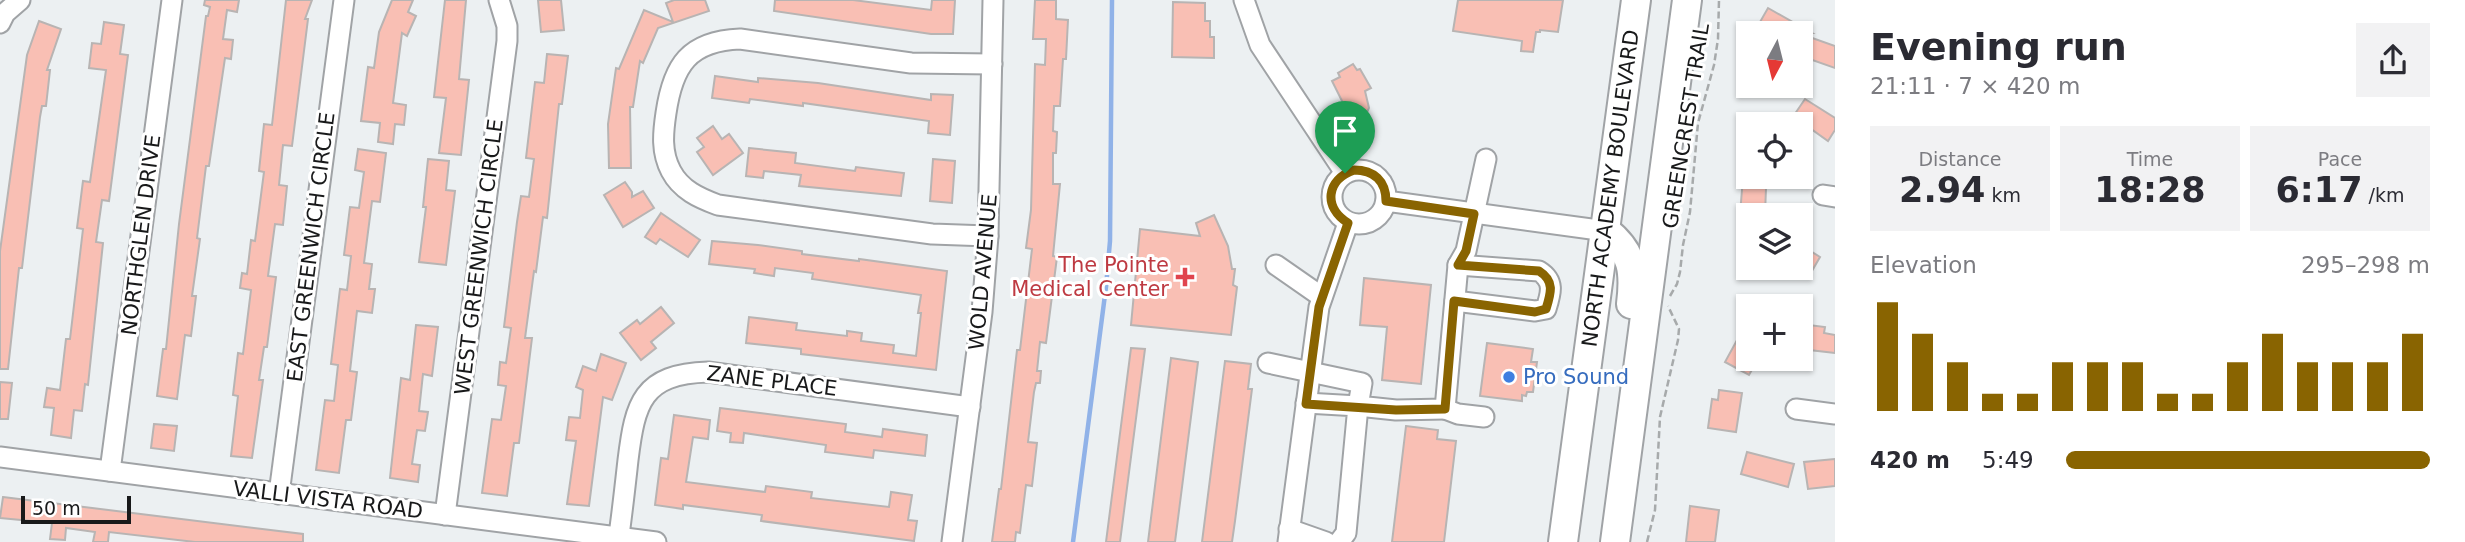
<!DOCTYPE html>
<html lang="en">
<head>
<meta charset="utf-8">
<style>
  body { margin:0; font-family:"DejaVu Sans",sans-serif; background:#f2f2f3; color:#2b2b33; height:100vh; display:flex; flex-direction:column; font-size:26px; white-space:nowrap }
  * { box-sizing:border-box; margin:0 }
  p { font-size:23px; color:#7c7c81 }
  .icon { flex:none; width:38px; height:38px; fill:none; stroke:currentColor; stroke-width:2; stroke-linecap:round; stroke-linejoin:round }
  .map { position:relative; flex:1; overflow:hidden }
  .side { display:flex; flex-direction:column; background:#fff; width:630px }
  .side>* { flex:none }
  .needle { width:46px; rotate:187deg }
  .controls { position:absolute; left:1736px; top:21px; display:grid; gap:14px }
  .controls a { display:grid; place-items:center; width:77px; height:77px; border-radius:0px; background:#fff; box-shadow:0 2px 5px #0004; font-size:35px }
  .scale { position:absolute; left:21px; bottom:18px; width:110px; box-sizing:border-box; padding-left:7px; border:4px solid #18191a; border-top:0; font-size:19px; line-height:24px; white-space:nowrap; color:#18191a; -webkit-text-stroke:5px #fff; paint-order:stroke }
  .pin { position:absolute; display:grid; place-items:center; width:60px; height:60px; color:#fff; margin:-72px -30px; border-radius:50% 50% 50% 0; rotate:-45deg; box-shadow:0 0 7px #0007 }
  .pin .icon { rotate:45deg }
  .round { display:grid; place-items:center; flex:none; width:74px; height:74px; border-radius:0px; background:#f2f2f3 }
  .overview { display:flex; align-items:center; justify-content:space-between; height:119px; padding:0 35px }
  h1 { font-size:38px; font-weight:700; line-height:52px }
  .stats { display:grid; grid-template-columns:repeat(3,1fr); gap:10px; height:119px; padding:7px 35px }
  .stats div { display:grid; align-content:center; border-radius:0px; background:#f2f2f3; text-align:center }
  .stats b { font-size:35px; font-weight:700 }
  .stats small { font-size:19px; font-weight:400 }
  .stats p { font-size:19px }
  .chart { height:196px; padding:14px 35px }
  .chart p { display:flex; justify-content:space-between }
  .chart svg { width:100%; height:126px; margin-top:7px; stroke:#896401; stroke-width:6 }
  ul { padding:0 35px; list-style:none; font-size:23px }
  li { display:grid; grid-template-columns:112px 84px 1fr; align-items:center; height:52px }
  li i { height:18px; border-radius:9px; background:#896401 }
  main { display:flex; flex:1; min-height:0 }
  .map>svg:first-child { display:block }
</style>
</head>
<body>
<main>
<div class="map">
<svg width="1835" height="542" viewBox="0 0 1835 542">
  <rect width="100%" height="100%" fill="#ecf0f2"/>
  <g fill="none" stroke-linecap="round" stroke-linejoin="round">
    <path stroke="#90b2e8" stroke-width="4.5" d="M 1073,542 L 1106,287 L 1110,241 L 1112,0"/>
  </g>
  <g fill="#f9bfb4" stroke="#b8b4b3" stroke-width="2">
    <path d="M 205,0 L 239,0 L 237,12 L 227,10 L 223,39 L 233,40 L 231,59 L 225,58 L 209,166 L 206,166 L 197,238 L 200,239 L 192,296 L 196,296 L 191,336 L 185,335 L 177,399 L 157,396 L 163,349 L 166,349 L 179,224 L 206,16 L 208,16 L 210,7 L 204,5 Z"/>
    <path d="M 286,0 L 312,0 L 305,19 L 308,19 L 292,146 L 283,145 L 279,185 L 287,186 L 283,225 L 275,224 L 268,276 L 276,277 L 267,347 L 264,347 L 259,380 L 263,380 L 252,458 L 231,456 L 238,396 L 233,395 L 238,353 L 243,354 L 251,290 L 240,288 L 242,273 L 247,274 L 251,240 L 255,241 L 264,172 L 259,171 L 264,124 L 272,125 Z"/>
    <path d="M 392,0 L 413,0 L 408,12 L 416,16 L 407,36 L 402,33 L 393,103 L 406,105 L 404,125 L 395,124 L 393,144 L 378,142 L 380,123 L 361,121 L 368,67 L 374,68 L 379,32 Z"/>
    <path d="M 445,0 L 466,0 L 459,79 L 469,80 L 461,155 L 439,153 L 446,98 L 434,97 Z"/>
    <path d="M 538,0 L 561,0 L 564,30 L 541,32 Z"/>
    <path d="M 674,0 L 705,0 L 709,11 L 658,28 L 643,63 L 640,61 L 633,107 L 630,107 L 631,168 L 609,168 L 608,124 L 616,68 L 619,69 L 644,10 L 673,22 L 666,3 Z"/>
    <path d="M 775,0 L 853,0 L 931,10 L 932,0 L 955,0 L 953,34 L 931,34 L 774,11 Z"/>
    <path d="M 1035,0 L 1056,0 L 1056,19 L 1068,20 L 1066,59 L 1063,59 L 1060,106 L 1054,106 L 1053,131 L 1057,132 L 1056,153 L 1053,153 L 1053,184 L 1060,184 L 1053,256 L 1057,257 L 1046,343 L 1040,342 L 1037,371 L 1041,371 L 1040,383 L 1036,383 L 1034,392 L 1028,442 L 1037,443 L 1032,486 L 1026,485 L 1020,533 L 1016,532 L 1015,542 L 992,542 L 999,489 L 1001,489 L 1017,350 L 1020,350 L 1032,249 L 1026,248 L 1031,210 L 1035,64 L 1045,65 L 1046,39 L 1033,39 Z"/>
    <path d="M 1458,0 L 1563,0 L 1558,32 L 1540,30 L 1540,32 L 1536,32 L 1533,52 L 1521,51 L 1522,41 L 1453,31 Z"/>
    <path d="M 1173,2 L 1205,3 L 1205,21 L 1210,21 L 1210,37 L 1214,37 L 1214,58 L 1172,57 Z"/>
    <path d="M 1768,8 L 1812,33 L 1764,33 L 1756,29 Z"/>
    <path d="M 39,21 L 61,29 L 47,70 L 50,70 L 46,106 L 42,106 L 40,117 L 22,268 L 19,268 L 8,369 L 0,369 L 0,251 L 27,55 Z"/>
    <path d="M 104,22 L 124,25 L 120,54 L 128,55 L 109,201 L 102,200 L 96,242 L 103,243 L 88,385 L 85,384 L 82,411 L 74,410 L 71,438 L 51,435 L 54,408 L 44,407 L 47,388 L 60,390 L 66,339 L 70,339 L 83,229 L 77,228 L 83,181 L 90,182 L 106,70 L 89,68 L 92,43 L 101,44 Z"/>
    <path d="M 1801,34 L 1835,46 L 1835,68 L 1801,56 Z"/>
    <path d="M 547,54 L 568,56 L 562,104 L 559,104 L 547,218 L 543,217 L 536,272 L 534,271 L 525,338 L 532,338 L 519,443 L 514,443 L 507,496 L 482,493 L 492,419 L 501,420 L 506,386 L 498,385 L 500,362 L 506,363 L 511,328 L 504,327 L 517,222 L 521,196 L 529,197 L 534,159 L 526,158 L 535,82 L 544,83 Z"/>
    <path d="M 1353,64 L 1357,70 L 1360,69 L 1371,88 L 1365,91 L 1369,108 L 1361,126 L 1356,116 L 1351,119 L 1332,81 L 1340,77 L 1338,73 Z"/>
    <path d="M 715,76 L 758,82 L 758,78 L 818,83 L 931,100 L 931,94 L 953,95 L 950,135 L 928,133 L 929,121 L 803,103 L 803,106 L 750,99 L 749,103 L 712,98 Z"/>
    <path d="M 1805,99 L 1835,118 L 1835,130 L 1828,141 L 1811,129 L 1801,145 L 1801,124 L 1788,124 Z"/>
    <path d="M 713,126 L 722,139 L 729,134 L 743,153 L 713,175 L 697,152 L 704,147 L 697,138 Z"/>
    <path d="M 749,148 L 796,153 L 795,163 L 855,171 L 856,167 L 904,173 L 901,196 L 799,186 L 801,175 L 764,171 L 763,178 L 746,176 Z"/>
    <path d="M 358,149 L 386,153 L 380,202 L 372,201 L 364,263 L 372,264 L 369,289 L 375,289 L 372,313 L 357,311 L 350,371 L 357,372 L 351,420 L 346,420 L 339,473 L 316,470 L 325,400 L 334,401 L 338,365 L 331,364 L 340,289 L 347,290 L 351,256 L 344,255 L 350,207 L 359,208 L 364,172 L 355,170 Z"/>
    <path d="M 428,159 L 449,161 L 446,190 L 455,191 L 446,265 L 419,262 L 426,207 L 423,207 Z"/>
    <path d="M 933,159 L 955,161 L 952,203 L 930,201 Z"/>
    <path d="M 1743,177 L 1769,177 L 1766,188 L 1765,215 L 1740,215 Z"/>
    <path d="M 625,182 L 632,192 L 632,197 L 643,191 L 654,208 L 623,227 L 604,195 Z"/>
    <path d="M 661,213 L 700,240 L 688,257 L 660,239 L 656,244 L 645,237 Z"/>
    <path d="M 1214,215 L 1228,246 L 1232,269 L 1235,269 L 1233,285 L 1237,287 L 1231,335 L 1131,325 L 1140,229 L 1200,236 L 1196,223 Z"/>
    <path d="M 712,241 L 758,245 L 802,251 L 802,254 L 859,261 L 859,259 L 947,271 L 936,370 L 801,354 L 801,349 L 746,343 L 749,317 L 797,323 L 796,330 L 847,336 L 847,331 L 862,333 L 861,341 L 894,345 L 893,353 L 916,356 L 921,313 L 918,313 L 921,295 L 812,279 L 813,273 L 775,268 L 774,276 L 754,273 L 755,269 L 709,264 Z"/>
    <path d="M 1801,245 L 1820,257 L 1809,276 L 1801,271 Z"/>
    <path d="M 1364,278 L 1431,285 L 1421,384 L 1382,380 L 1387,327 L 1360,325 Z"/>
    <path d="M 661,307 L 674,323 L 651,342 L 656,348 L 641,360 L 620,333 L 637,320 L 640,324 Z"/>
    <path d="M 1748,320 L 1748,359 L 1758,359 L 1749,375 L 1725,362 Z"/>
    <path d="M 1801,324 L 1825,327 L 1824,333 L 1835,335 L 1835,353 L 1801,349 Z"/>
    <path d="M 416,325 L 438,327 L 432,376 L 423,374 L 419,411 L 428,412 L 425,431 L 417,430 L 412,464 L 420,465 L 418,482 L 390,478 L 401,378 L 410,380 Z"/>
    <path d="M 1487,343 L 1533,349 L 1531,362 L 1537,362 L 1533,392 L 1527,392 L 1526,396 L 1522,395 L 1522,401 L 1480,396 Z"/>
    <path d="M 1131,348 L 1145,349 L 1120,542 L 1106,542 Z"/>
    <path d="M 601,354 L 626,363 L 612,400 L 603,397 L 589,506 L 567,504 L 576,441 L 566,440 L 569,417 L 580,418 L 583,390 L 576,387 L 583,366 L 596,371 Z"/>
    <path d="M 1171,358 L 1198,362 L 1175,542 L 1148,542 Z"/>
    <path d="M 1225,361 L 1251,364 L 1248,389 L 1252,389 L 1235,521 L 1232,542 L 1202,542 Z"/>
    <path d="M 0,382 L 12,383 L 8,419 L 0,419 Z"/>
    <path d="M 1719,390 L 1742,393 L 1736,432 L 1708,428 L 1712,399 L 1718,400 Z"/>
    <path d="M 720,408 L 846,424 L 845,432 L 882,437 L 883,429 L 927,435 L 925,456 L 874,450 L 873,458 L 825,452 L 826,445 L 744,433 L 743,443 L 730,442 L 731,433 L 717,431 Z"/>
    <path d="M 674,415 L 710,420 L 708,439 L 693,437 L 686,482 L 765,492 L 766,486 L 812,492 L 811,498 L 889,507 L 891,492 L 912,495 L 908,520 L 917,521 L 914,541 L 761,521 L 762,515 L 683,505 L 683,509 L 655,505 L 661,458 L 668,459 Z"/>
    <path d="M 154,424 L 177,426 L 174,451 L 151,448 Z"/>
    <path d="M 1406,426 L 1438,430 L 1437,439 L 1456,441 L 1444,542 L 1392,542 Z"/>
    <path d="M 1747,452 L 1794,464 L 1788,487 L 1741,474 Z"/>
    <path d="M 1835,459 L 1835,486 L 1808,489 L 1804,462 Z"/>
    <path d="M 3,497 L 303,534 L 303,542 L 195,542 L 109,532 L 108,542 L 93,542 L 95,532 L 66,528 L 65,540 L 50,539 L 52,523 L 0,518 Z"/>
    <path d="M 1690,506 L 1719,510 L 1715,542 L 1686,542 Z"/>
  </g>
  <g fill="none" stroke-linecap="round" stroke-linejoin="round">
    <g stroke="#a0a3a6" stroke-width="23">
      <g id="minor">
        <path d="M 1244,0 L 1260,45 L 1345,173"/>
        <path d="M 0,23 L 5,13 L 20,0"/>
        <circle cx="1359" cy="197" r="27"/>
        <path d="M 1823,195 L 1835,197"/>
        <path d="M 1386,201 L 1606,231"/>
        <path d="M 988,236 L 932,234 L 718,205 C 699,198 681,190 671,171 C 661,152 663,133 666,113 C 673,65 689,41 740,39 L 911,63 L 992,64"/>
        <path d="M 1276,265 L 1322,297"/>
        <path d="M 1455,301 L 1535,311 L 1546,309 C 1551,293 1555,281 1539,271 L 1458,265"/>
        <path d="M 1268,363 L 1362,383 L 1358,406 L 1396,410 L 1445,409 L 1458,265 L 1466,251 L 1486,159"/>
        <path d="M 1306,403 L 1358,406 L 1346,533 L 1339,542"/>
        <path d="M 1445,409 L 1458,414 L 1484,417"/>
        <path d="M 1796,409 L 1835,414"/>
        <path d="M 0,457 L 656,542"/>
        <path d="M 110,471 L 172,0"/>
        <path d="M 279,494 L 344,0"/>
        <path d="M 445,515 L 507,41 L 507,26 L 499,0"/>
        <path d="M 1289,529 L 1326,542"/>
        <path d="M 618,542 C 622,515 625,487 628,460 C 635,403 642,374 708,372 L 970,407"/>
        <path d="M 952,542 L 982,312 L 988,236 L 993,0"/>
        <path d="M 1288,542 L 1319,307 L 1348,223"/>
      </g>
    </g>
    <g stroke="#a0a3a6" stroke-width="32">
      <g id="highway">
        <path d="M 1606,231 C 1633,252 1635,272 1631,304"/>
        <path id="s1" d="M 1563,542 L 1636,0"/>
        <path d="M 1615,542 L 1687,0"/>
      </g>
    </g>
    <g stroke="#a7aaab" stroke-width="2.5" stroke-dasharray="7 3.5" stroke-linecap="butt">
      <path d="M 1670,296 L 1677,284 L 1680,272 L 1683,245 L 1690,212 L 1698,123 L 1714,65 L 1718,39 L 1719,0"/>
      <path d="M 1647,542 L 1655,510 L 1660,417 L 1678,340 L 1679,329 L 1668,306"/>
    </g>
    <use href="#minor" stroke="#fff" stroke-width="19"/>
    <use href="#highway" stroke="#fff" stroke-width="28"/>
  </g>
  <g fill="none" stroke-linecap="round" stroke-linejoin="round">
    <g stroke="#fff" stroke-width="14">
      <path id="route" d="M 1354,170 C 1374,170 1386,181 1386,201 L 1474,214 L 1466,251 L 1458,265 L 1539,271 C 1555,281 1551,293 1546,309 L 1535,312 L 1454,301 L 1445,409 L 1396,410 L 1306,404 L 1319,307 L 1348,223 C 1323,207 1326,180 1354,170 Z"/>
    </g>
    <use href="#route" stroke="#896401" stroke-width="9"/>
  </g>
  <path fill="#e0444e" stroke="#fff" stroke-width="2.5" d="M1181.5 266.5h7v7h7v7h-7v7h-7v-7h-7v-7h7z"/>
  <circle fill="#3f7fe0" stroke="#fff" stroke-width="2.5" cx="1509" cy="377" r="7"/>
  <g text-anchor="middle" stroke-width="6" stroke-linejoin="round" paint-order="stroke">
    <g font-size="21" fill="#18191a" stroke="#fff">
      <text transform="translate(1686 126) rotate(-81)" y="7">GREENCREST TRAIL</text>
      <text dy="7" stroke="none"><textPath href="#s1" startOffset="357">NORTH ACADEMY BOULEVARD</textPath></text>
      <text transform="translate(141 235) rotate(-83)" y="7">NORTHGLEN DRIVE</text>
      <text transform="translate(311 247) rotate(-83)" y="7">EAST GREENWICH CIRCLE</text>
      <text transform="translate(479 257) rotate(-83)" y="7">WEST GREENWICH CIRCLE</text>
      <text transform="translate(983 272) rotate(-85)" y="7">WOLD AVENUE</text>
      <text transform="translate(772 381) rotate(7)" y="7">ZANE PLACE</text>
      <text transform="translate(328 500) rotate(7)" y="7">VALLI VISTA ROAD</text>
    </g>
    <g font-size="21" fill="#be3a42" stroke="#fff" text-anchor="end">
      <text x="1169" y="272">The Pointe<tspan x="1169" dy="24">Medical Center</tspan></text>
    </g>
    <g font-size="21" fill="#366cbe" stroke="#fff" text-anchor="start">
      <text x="1523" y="384">Pro Sound</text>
    </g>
  </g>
</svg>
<div class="controls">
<a><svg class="needle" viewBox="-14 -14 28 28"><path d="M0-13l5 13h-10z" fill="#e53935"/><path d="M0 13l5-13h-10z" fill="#7c7c81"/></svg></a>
<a><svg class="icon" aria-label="locate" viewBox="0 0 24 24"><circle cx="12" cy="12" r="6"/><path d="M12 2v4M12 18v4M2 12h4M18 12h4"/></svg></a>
<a><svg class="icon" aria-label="layers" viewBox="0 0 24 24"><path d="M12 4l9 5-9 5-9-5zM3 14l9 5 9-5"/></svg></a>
<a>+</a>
</div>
<div class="scale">50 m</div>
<div class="pin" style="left:1345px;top:173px;background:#1e9e55"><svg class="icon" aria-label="arrive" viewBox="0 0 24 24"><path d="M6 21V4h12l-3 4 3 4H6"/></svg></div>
</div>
<section class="side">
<div class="overview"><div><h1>Evening run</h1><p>21:11 · 7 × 420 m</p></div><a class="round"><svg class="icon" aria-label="share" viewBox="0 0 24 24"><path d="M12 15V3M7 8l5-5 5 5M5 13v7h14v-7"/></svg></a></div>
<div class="stats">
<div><p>Distance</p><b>2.94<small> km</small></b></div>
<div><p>Time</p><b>18:28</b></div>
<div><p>Pace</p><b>6:17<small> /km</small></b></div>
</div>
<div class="chart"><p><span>Elevation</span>295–298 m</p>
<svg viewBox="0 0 160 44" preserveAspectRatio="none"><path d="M5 44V6M15 44V17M25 44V27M35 44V38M45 44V38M55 44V27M65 44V27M75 44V27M85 44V38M95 44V38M105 44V27M115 44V17M125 44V27M135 44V27M145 44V27M155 44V17"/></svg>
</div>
<ul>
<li><b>420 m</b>5:49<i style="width:100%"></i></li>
</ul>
</section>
</main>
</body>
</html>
